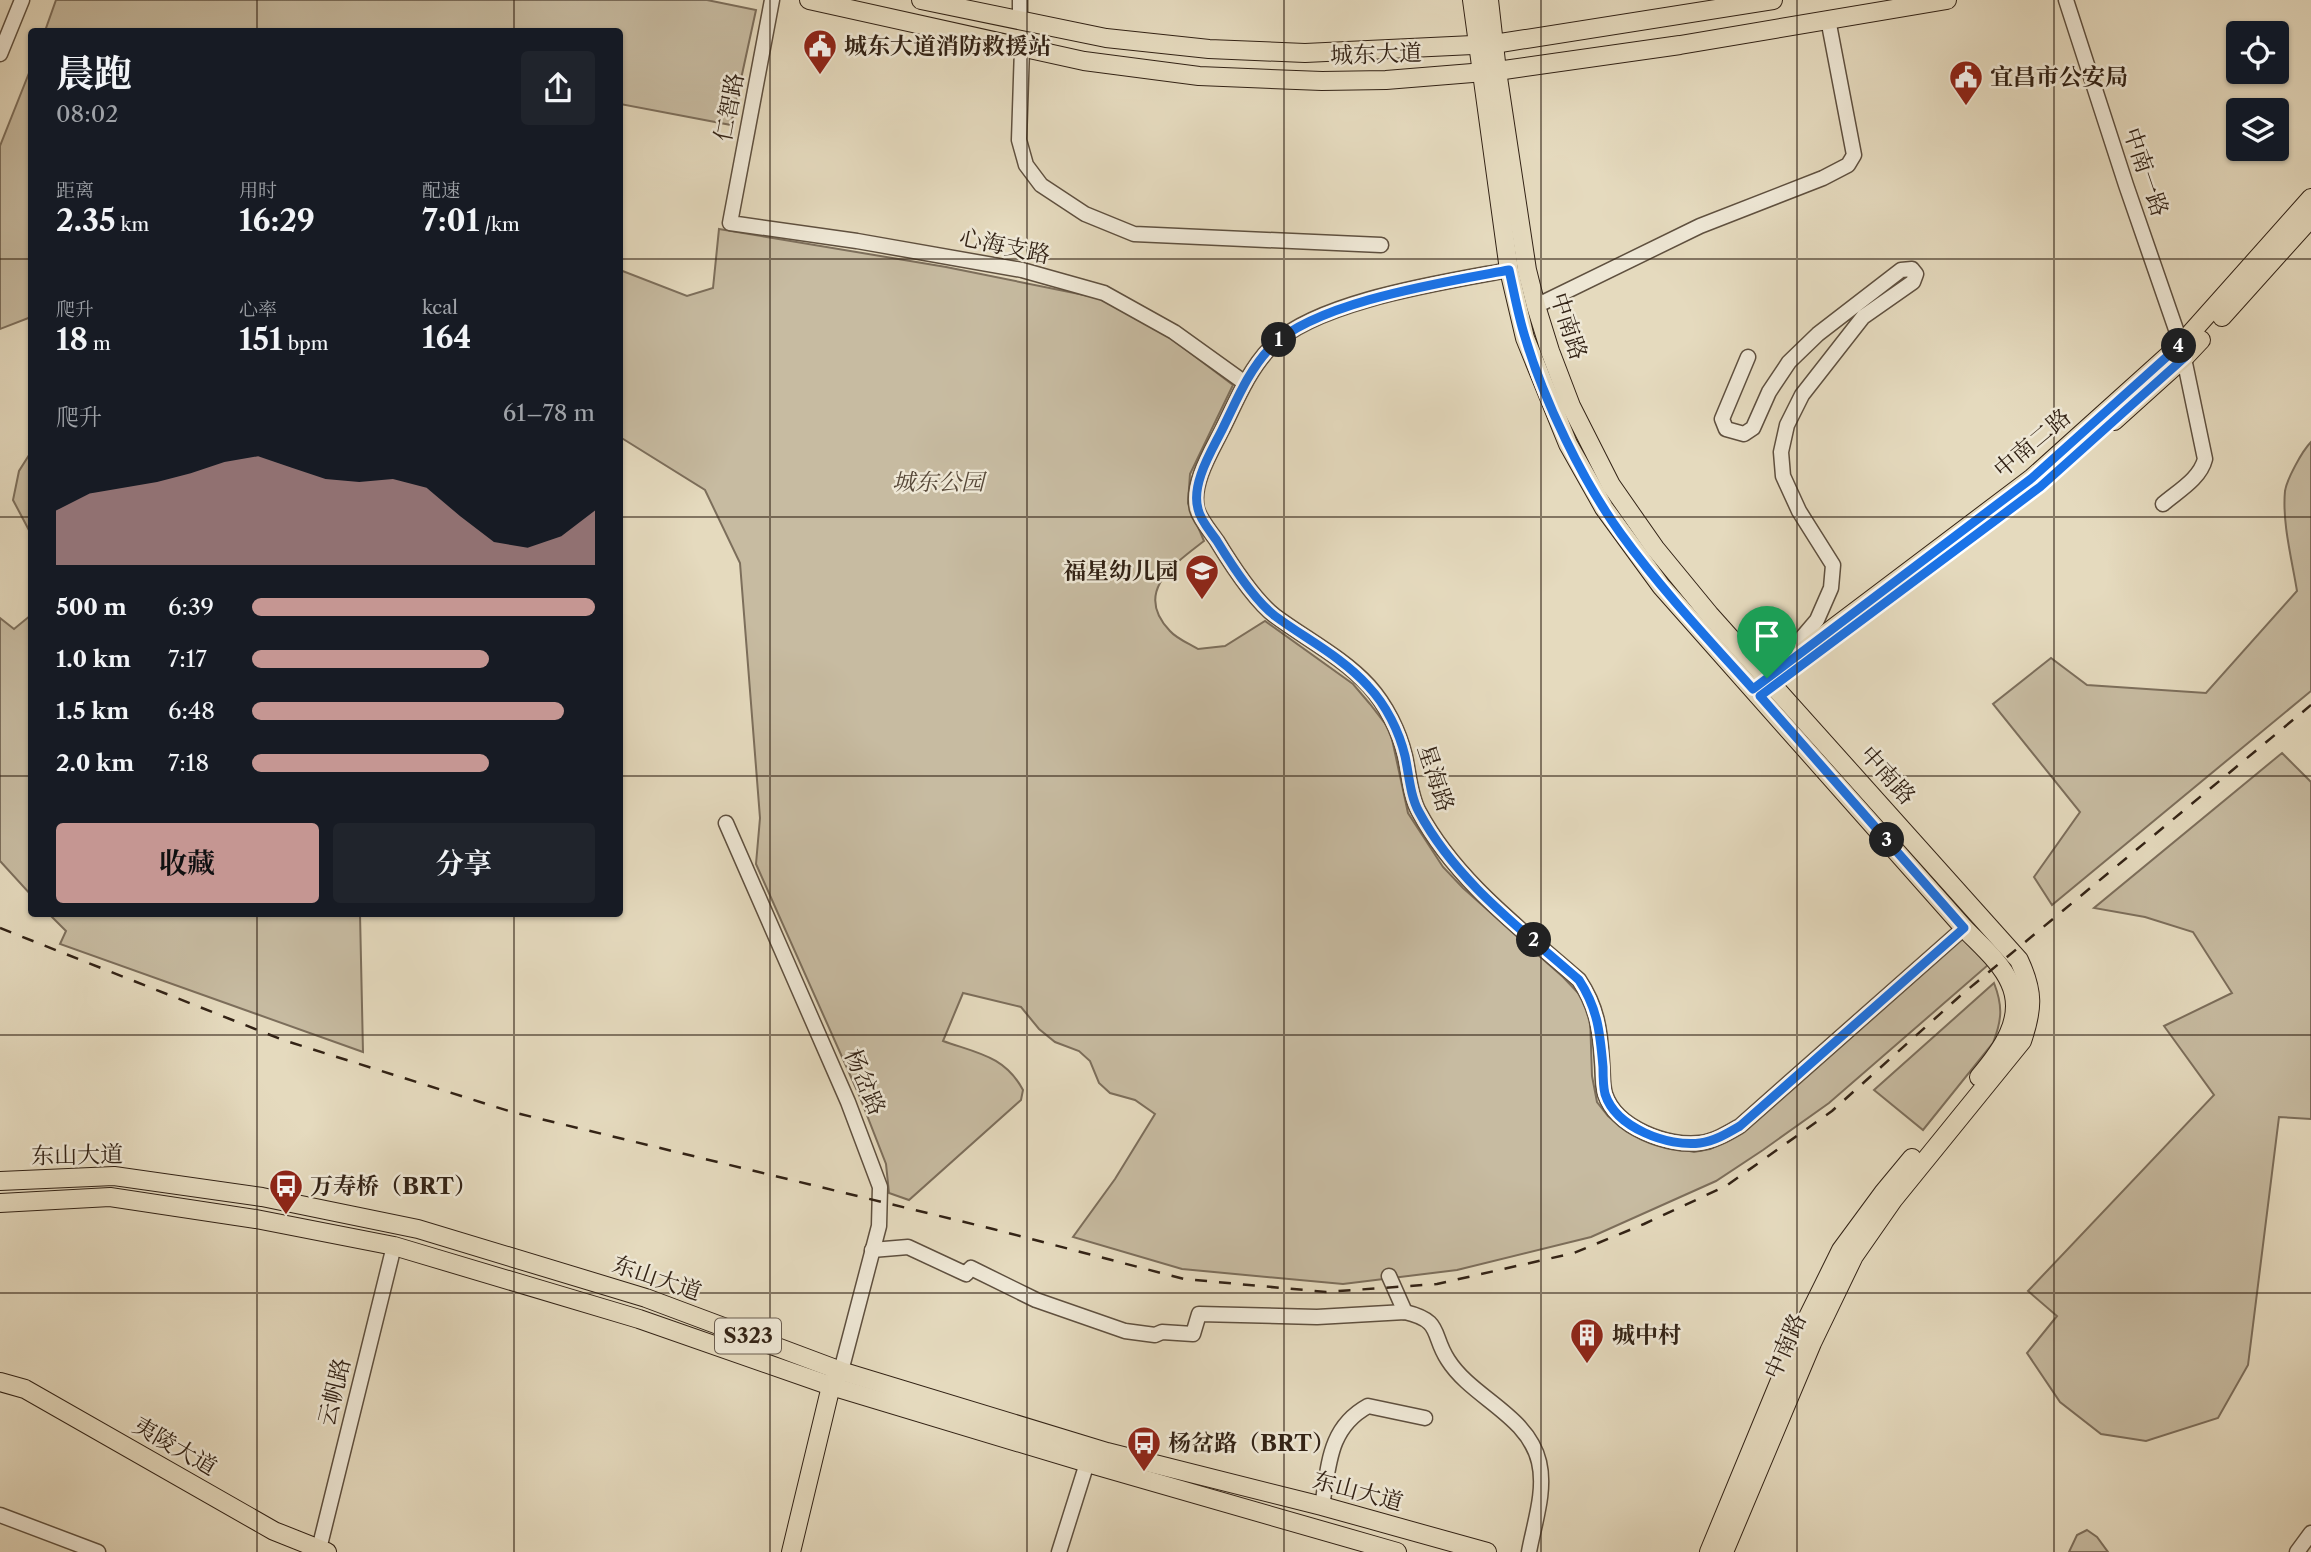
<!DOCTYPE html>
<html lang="zh">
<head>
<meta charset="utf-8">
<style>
  body { margin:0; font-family:"Libre Caslon Text","Noto Serif SC",serif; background:#20242c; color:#f1f3f6; height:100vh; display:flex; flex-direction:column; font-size:26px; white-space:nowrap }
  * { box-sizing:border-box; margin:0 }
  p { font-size:23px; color:#9ea1a6 }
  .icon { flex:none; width:38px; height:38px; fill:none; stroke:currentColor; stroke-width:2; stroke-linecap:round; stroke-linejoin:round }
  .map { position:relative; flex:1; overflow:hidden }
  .drawer { position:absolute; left:28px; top:28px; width:595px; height:889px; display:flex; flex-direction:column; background:#171b24; border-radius:7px; box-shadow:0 2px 5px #0004 }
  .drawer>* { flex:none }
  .controls { position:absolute; left:2226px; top:21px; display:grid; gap:14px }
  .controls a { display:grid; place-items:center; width:63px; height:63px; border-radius:7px; background:#171b24; box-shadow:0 2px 5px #0004; font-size:35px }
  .pin { position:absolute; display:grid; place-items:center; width:60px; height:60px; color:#fff; margin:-72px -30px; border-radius:50% 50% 50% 0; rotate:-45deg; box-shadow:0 0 7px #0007 }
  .pin .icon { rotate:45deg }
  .km { position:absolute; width:35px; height:35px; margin:-18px; border-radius:50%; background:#222; color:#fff; font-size:19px; line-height:35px; text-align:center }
  .round { display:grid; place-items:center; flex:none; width:74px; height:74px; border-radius:7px; background:#20242c }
  .summary { display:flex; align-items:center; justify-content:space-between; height:119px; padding:0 28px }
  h1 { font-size:38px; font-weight:700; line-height:52px }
  .metrics { display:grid; grid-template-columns:repeat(3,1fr); gap:10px; height:119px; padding:7px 28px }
  .metrics div { display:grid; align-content:center }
  .metrics b { font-size:30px; font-weight:700 }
  .metrics small { font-size:19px; font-weight:400 }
  .metrics p { font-size:19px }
  .chart { height:196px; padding:14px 28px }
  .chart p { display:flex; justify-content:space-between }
  .chart svg { width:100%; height:126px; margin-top:7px; fill:#c59692; opacity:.7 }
  .action { display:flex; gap:14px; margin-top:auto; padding:14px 28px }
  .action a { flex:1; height:80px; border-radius:7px; background:#c59692; color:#111; font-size:28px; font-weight:700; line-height:80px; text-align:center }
  .action a+a { background:#20242c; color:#f1f3f6 }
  ul { padding:0 28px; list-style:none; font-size:23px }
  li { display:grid; grid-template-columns:112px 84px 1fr; align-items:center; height:52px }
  li i { height:18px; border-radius:9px; background:#c59692 }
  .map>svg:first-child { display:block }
</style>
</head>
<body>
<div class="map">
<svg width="2311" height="1552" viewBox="0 0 2311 1552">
  <rect width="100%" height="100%" fill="#e5dabe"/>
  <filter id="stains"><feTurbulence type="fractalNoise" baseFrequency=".00286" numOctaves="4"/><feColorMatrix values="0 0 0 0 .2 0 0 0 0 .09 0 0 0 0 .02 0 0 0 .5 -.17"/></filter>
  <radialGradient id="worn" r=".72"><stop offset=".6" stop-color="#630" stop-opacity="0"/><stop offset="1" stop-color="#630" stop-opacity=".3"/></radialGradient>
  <g fill="#c7bba1" stroke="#7c6e5b" stroke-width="2">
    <path d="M 56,0 L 707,0 L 756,10 L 731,125 L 620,104 L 620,32 L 45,31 Z"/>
    <path d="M 31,68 L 31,317 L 0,329 L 0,146 Z"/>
    <path d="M 719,229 L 946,267 L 1099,298 L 1169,337 L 1233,385 L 1190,474 L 1188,503 L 1204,541 C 1173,565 1133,592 1170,631 C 1177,639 1190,644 1198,649 L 1225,646 L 1265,621 L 1353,684 L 1370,704 L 1390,730 L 1408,813 L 1443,867 L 1463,888 L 1563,977 L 1581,996 L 1590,1016 L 1592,1076 L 1597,1102 L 1608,1116 L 1628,1132 L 1671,1147 L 1694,1152 L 1710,1149 L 1733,1138 L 1960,934 L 1988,965 L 1829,1103 L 1763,1150 L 1716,1181 L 1591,1237 L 1457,1270 L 1343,1284 L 1182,1269 L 1073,1237 L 1115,1179 L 1155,1114 L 1135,1100 L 1110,1093 L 1099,1083 L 1090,1061 L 1079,1051 L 1055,1042 L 1039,1029 L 1021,1007 L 963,993 L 943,1041 C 977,1053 1005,1056 1023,1090 L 1021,1100 L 909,1200 L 889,1193 L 886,1164 L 859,1095 L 756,864 L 760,818 L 740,563 L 705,490 L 620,437 L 620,270 L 687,296 L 713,288 Z"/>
    <path d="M 2311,442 L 2311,691 L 2052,905 L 2034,877 L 2080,812 L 1993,704 L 2051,658 L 2087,685 L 2206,693 L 2297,591 C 2292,560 2282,523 2285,491 C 2287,479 2302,451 2311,442 Z"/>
    <path d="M 31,452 L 32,452 L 31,534 L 13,500 L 19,471 Z"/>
    <path d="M 31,615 L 31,895 L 0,861 L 0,618 L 14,629 Z"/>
    <path d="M 2282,753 L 2311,782 L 2311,1119 L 2279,1117 L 2248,1365 L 2218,1418 L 2146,1441 L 2101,1434 L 2060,1402 L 2027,1353 L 2057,1316 L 2028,1291 L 2214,1095 L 2164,1026 L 2232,993 L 2193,932 L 2145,917 L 2094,908 Z"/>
    <path d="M 49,914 L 360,914 L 363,1052 L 60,944 L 66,931 Z"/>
    <path d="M 1994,983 C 2003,1006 2002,1020 1993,1043 L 1923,1130 L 1874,1090 Z"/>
    <path d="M 2087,1530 L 2097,1537 L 2108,1552 L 2069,1552 L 2077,1535 Z"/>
  </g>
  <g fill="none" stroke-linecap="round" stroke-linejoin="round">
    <g stroke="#5f503f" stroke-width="17">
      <g id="minor">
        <path d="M 772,0 L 730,223 L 857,241 L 1022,270 L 1104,293 L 1174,332 L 1245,383"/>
        <path d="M 2066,0 L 2126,185 L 2181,344 L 2205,459 C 2200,479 2178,491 2163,504"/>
        <path d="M 1020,20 L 1020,0"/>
        <path d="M 1022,48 L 1019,140 L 1026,165 L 1041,185 L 1085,214 L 1134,234 L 1381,245"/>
        <path d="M 0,54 L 22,0"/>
        <path d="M 1509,270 C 1445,282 1314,301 1270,348 C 1248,371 1236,402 1222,430 C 1211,452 1191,484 1197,509 C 1200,520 1211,532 1217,541 C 1231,564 1254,600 1275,616 C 1306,639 1342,657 1369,686 C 1386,705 1399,731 1405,756 C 1409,774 1410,796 1419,812 C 1456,881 1521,929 1579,980 C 1597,1007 1600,1029 1602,1062 C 1603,1072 1602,1084 1605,1094 C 1616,1128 1668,1147 1700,1143 C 1715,1141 1728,1133 1740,1126 L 1964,928"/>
        <path d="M 1536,306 L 1700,226 L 1823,178 L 1848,165 L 1854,155 L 1828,19"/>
        <path d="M 1748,357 L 1722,419 L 1726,429 L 1744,434 L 1753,428 L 1769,392 L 1789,362 L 1818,334 L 1901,270 L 1912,269 L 1916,274 L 1913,282 L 1863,317 L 1802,395 L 1787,425 L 1781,452 L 1783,476 L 1799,511 L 1833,565 L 1831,588 L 1817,620 L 1782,661"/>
        <path d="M 726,823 L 848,1102 L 880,1187 L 879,1226 L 841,1371"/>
        <path d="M 872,1250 L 908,1247 L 966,1274 L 971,1268 L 1036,1300 L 1125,1331 L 1155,1335 L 1162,1332 L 1193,1334 L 1199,1314 L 1317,1317 L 1405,1312 C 1443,1321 1431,1334 1448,1360 C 1472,1398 1528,1415 1539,1462 C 1546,1491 1534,1524 1529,1552"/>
        <path d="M 1389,1276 L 1405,1312"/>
        <path d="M 1322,1506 C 1329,1466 1328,1428 1368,1406 L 1425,1418"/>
        <path d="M 0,1515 L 98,1552"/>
        <path d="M 319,1549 L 394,1246"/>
        <path d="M 1059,1552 L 1087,1463"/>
        <path d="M 2297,1552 L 2311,1533"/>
      </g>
    </g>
    <g stroke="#322215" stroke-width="20">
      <g id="major">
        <path d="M 809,0 L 1084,61 L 1199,76 L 1322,81 L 1386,80 L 1497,71 L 1680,45 L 1947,0"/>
        <path d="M 921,0 L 1106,38 L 1209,49 L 1305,53 L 1494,44 L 1773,0"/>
        <path d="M 1472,0 L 1509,270 L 1525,338 L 1568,444 L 1604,508 L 1661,586 L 1964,928 C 1979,944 2001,962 2010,983 C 2026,1018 2001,1051 1979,1077"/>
        <path d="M 1489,0 L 1497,71 L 1527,270 L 1536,306 L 1550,351 L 1571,406 L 1611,485 L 1655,548 L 1710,615 L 2019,960 C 2034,992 2033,1009 2022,1041 L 1893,1200 L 1854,1256 L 1812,1343 L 1724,1552"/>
        <path d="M 2222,317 L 2311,218"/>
        <path d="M 2114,421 L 2185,357 L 2201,340"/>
        <path d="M 1759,684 L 2032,478 L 2181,344 L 2311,198"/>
        <path d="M 0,1181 L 114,1176 L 262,1197 L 418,1229 L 646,1298 L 841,1371 L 1107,1452 L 1322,1506 L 1487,1552"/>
        <path d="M 0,1203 L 110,1197 L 256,1219 L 394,1246 L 639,1319 L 831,1386 L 1087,1463 L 1397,1552"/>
        <path d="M 0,1382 L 25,1389 L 274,1531 L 327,1552"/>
        <path d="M 791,1552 L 831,1386 L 837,1377"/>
        <path d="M 1709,1552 L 1798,1337 L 1841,1250 L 1883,1193 L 1912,1158"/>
      </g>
    </g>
    <use href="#minor" stroke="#eee7d5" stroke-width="14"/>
    <use href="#major" stroke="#e5dabe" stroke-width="18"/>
    <path stroke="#322215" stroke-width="2.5" stroke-dasharray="12 12" stroke-linecap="butt" d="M 0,928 L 283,1040 L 512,1112 L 993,1229 L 1184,1279 L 1326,1292 L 1437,1284 L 1574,1253 L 1644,1224 L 1726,1186 L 1832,1111 L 1960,996 L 2311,705"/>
  </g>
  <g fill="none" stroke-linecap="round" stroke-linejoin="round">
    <g stroke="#fff" stroke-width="14">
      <path id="route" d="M 1509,270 C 1514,292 1518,315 1525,337 C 1544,401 1582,480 1621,534 C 1661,589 1708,639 1753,689 L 2032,478 L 2181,344 L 2185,357 L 2040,487 L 1760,696 L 1964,928 L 1740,1126 C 1728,1133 1715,1141 1700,1143 C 1668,1147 1616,1128 1605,1094 C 1603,1086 1603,1076 1603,1067 C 1600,1033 1598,1009 1579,980 C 1521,929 1456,881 1419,812 C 1410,796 1409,774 1405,756 C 1399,731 1386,705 1368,686 C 1342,657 1306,639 1275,616 C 1254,600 1231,564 1217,541 C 1211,532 1200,520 1198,509 C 1191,484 1211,452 1222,430 C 1236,402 1248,371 1270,348 C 1314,302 1445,282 1509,270 Z"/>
    </g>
    <use href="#route" stroke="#1a73e8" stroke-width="9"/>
  </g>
  <path fill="none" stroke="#322215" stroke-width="2" stroke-opacity="0.55" d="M 257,0 L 257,32M 514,0 L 514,32M 770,0 L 770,1552M 1027,0 L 1027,1552M 1284,0 L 1284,1552M 1541,0 L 1541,1552M 1797,0 L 1797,1552M 2054,0 L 2054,1552M 0,259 L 32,259M 620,259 L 2311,259M 0,517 L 32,517M 620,517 L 2311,517M 0,776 L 32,776M 620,776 L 2311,776M 257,914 L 257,1552M 514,914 L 514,1552M 0,1035 L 2311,1035M 0,1293 L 2311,1293"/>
  <defs>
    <g id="civic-pin" transform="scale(1.75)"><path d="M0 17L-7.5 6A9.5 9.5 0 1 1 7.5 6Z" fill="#8f2418" stroke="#eee7d5"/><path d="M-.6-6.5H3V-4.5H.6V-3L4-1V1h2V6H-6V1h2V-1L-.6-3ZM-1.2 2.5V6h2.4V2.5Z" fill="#fff"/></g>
    <g id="school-pin" transform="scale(1.75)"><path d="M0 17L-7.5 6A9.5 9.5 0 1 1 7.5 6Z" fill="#8f2418" stroke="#eee7d5"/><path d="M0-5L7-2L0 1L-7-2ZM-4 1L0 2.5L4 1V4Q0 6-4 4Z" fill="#fff"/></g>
    <g id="bus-pin" transform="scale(1.75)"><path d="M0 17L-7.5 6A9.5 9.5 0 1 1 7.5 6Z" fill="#8f2418" stroke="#eee7d5"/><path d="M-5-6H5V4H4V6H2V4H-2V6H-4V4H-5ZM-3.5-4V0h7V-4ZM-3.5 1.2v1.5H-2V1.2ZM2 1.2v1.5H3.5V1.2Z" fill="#fff"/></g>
    <g id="building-pin" transform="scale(1.75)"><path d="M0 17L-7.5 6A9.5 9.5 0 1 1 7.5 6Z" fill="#8f2418" stroke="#eee7d5"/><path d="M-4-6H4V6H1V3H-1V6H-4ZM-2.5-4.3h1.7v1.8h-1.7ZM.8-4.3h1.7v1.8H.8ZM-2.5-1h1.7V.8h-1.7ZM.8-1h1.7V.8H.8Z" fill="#fff"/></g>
  </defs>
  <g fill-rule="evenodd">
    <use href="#civic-pin" x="820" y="46"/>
    <use href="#civic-pin" x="1966" y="77"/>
    <use href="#school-pin" x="1202" y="571"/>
    <use href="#bus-pin" x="286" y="1186"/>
    <use href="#building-pin" x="1587" y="1335"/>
    <use href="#bus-pin" x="1144" y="1443"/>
  </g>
  <g text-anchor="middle" stroke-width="5" stroke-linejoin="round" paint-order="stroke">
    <rect fill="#eee7d5" stroke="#6a5d4f" stroke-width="2" x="715" y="1318.5" width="66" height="35" rx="5"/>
    <g font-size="21" font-weight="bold" fill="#322215">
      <text x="748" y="1343">S323</text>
    </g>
    <g font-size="23" font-weight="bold" fill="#322215" stroke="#eee7d5" text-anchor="start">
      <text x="844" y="54">城东大道消防救援站</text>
      <text x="1990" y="85">宜昌市公安局</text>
      <text x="1178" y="579" text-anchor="end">福星幼儿园</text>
      <text x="310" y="1194">万寿桥（BRT）</text>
      <text x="1612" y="1343">城中村</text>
      <text x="1168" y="1451">杨岔路（BRT）</text>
    </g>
    <g font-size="23" fill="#322215" stroke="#eee7d5">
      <text transform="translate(1376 54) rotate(-2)" y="8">城东大道</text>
      <text transform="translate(729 107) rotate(-79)" y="8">仁智路</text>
      <text transform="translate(2146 172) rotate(71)" y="8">中南一路</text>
      <text transform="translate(1005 246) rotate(12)" y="8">心海支路</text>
      <text transform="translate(1569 326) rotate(72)" y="8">中南路</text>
      <text transform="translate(2032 443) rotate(-40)" y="8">中南二路</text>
      <text transform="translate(1888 775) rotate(48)" y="8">中南路</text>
      <text transform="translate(1436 778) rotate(72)" y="8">星海路</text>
      <text transform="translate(865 1082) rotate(67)" y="8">杨岔路</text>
      <text transform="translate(77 1155) rotate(-1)" y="8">东山大道</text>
      <text transform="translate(657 1278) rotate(19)" y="8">东山大道</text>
      <text transform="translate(1785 1346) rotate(-66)" y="8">中南路</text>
      <text transform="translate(334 1392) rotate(-76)" y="8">云帆路</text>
      <text transform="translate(175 1446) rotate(30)" y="8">夷陵大道</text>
      <text transform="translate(1358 1491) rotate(15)" y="8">东山大道</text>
    </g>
    <g font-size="23" font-style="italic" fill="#574838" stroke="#eee7d5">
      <text x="938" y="490">城东公园</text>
    </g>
  </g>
  <rect width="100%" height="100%" filter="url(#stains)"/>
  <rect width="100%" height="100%" fill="url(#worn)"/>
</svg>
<div class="controls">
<a><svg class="icon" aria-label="locate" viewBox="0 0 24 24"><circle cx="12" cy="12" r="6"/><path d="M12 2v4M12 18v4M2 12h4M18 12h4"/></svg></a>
<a><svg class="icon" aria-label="layers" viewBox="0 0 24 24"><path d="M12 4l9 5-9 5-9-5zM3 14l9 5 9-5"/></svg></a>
</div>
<div class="pin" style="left:1767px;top:678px;background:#1e9e55"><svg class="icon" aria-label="arrive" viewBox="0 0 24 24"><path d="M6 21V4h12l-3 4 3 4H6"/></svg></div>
<b class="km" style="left:1279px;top:340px">1</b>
<b class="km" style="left:1534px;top:940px">2</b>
<b class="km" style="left:1887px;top:840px">3</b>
<b class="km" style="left:2179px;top:346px">4</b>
<section class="drawer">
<div class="summary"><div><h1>晨跑</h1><p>08:02</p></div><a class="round"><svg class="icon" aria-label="share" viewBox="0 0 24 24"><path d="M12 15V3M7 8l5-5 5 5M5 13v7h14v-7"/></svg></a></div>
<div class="metrics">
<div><p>距离</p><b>2.35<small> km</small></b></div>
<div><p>用时</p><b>16:29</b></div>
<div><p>配速</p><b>7:01<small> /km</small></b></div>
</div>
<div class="metrics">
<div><p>爬升</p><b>18<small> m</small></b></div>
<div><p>心率</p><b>151<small> bpm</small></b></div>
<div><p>kcal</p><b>164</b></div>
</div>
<div class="chart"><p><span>爬升</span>61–78 m</p>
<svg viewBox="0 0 160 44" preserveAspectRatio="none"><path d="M0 44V25L10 19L20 17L30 15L40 12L50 8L60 6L70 10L80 14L90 15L100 14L110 17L120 27L130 36L140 38L150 34L160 25V44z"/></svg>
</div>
<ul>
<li><b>500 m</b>6:39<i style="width:100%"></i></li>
<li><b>1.0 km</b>7:17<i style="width:69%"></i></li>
<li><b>1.5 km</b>6:48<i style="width:91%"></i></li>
<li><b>2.0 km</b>7:18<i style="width:69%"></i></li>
</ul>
<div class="action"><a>收藏</a><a>分享</a></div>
</section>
</div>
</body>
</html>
